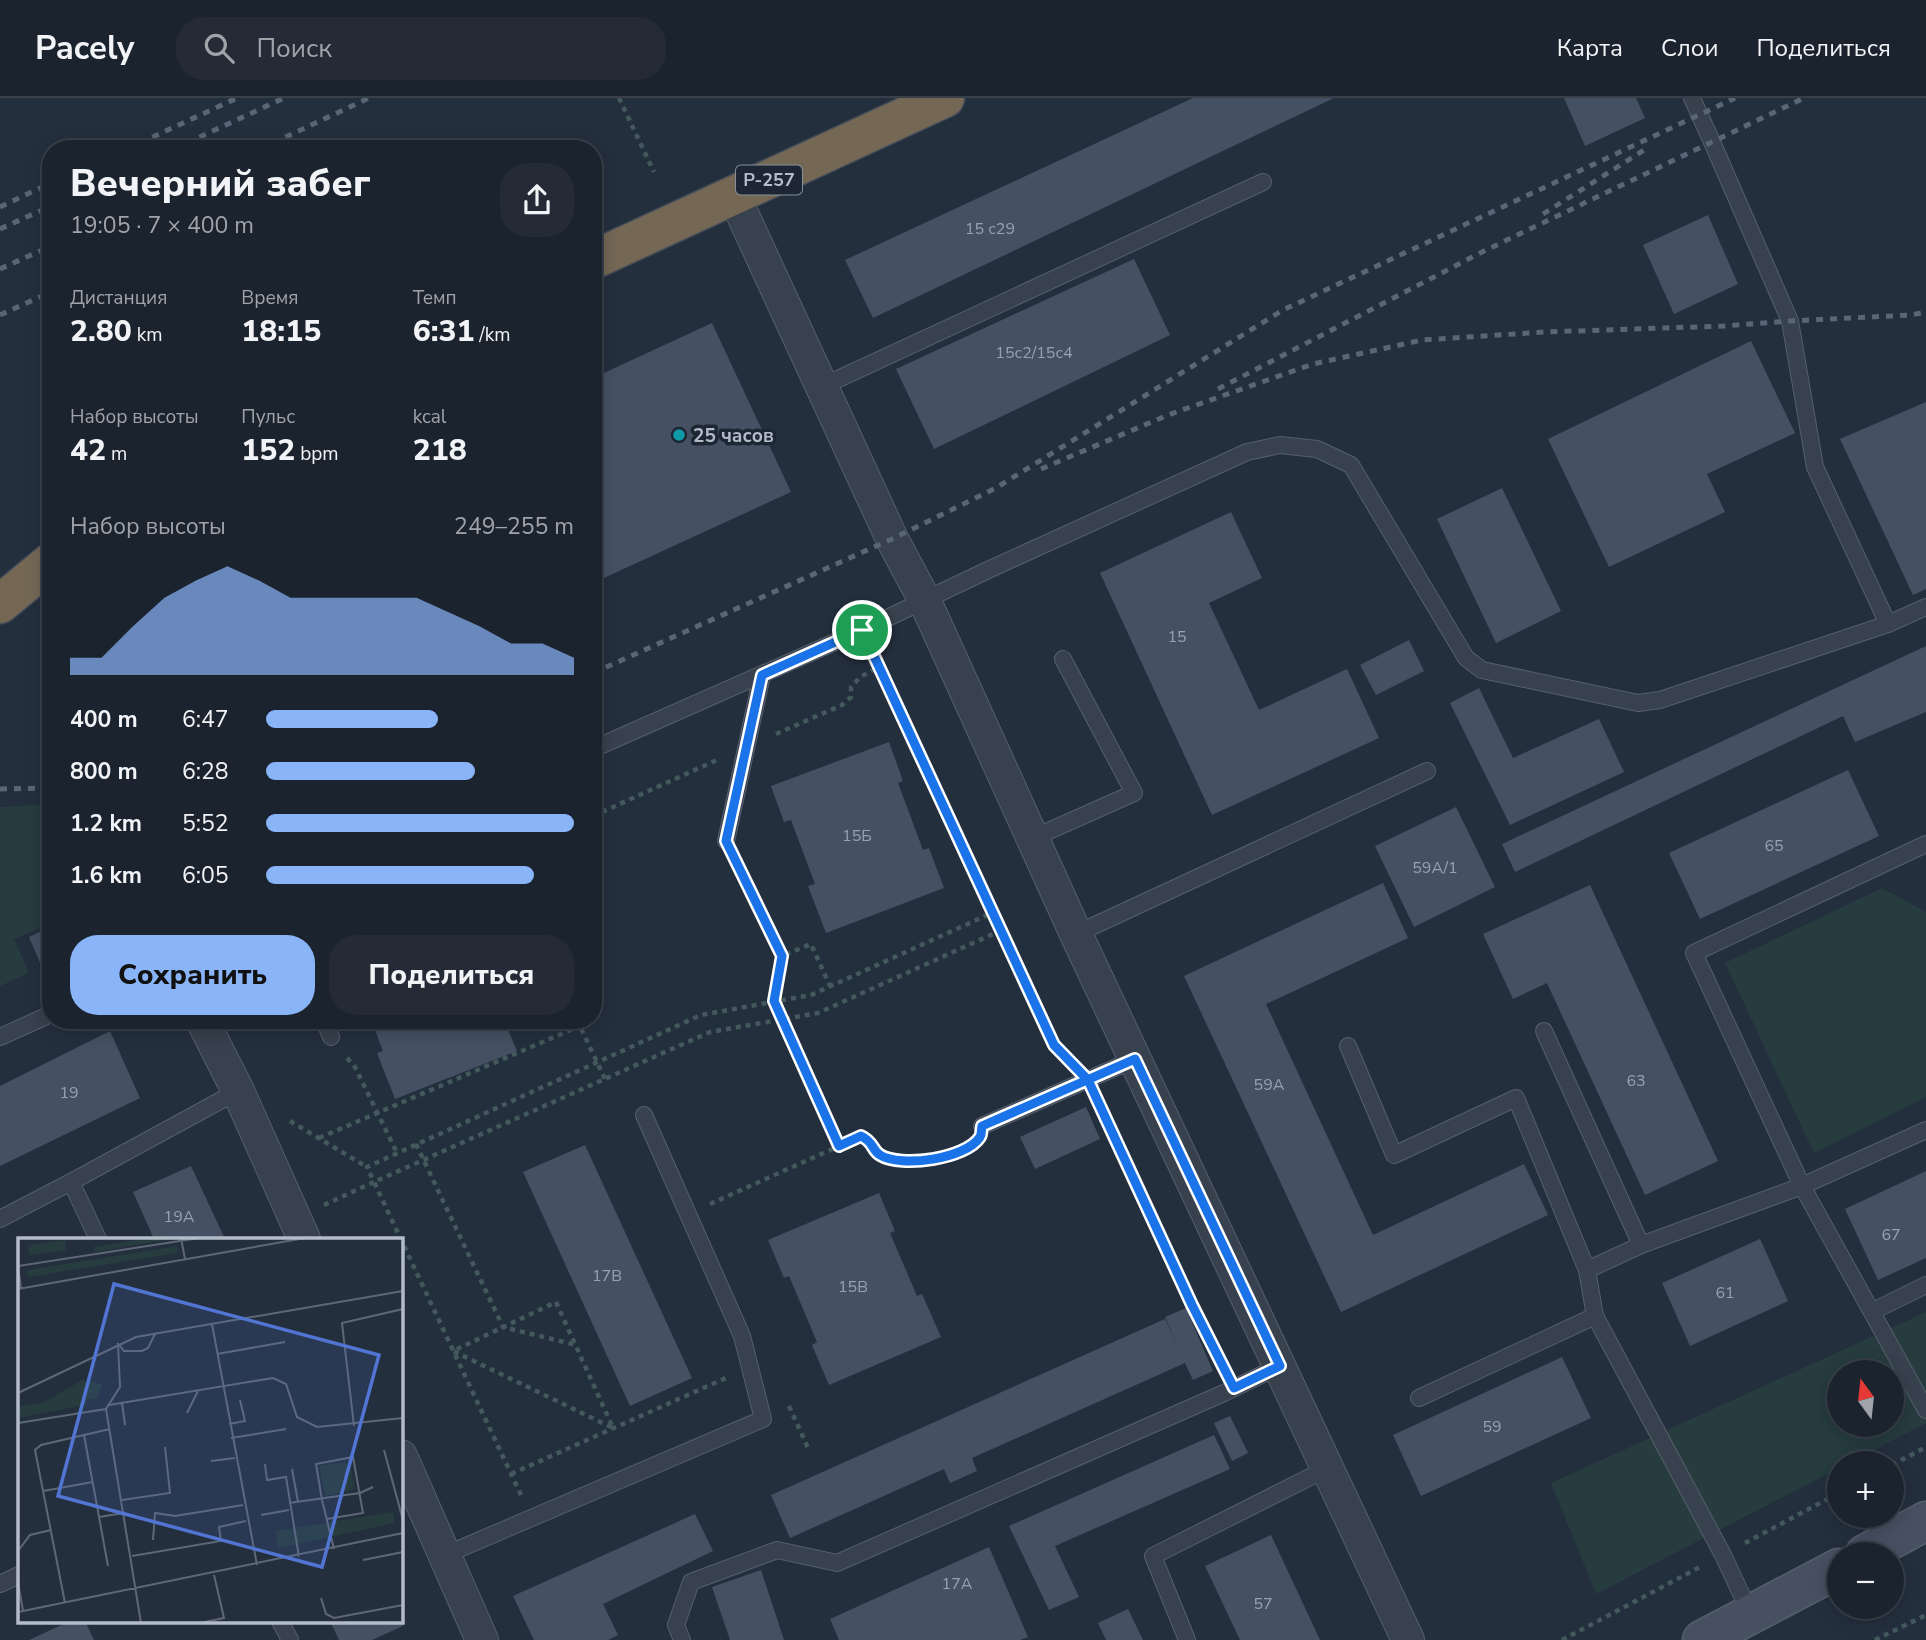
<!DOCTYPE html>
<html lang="ru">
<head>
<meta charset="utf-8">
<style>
  body { margin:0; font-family:"Nunito Sans",sans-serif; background:#242b36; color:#f1f3f6; height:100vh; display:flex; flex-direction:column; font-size:26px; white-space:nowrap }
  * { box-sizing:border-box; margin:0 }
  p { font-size:23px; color:#a0a4aa }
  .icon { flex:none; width:38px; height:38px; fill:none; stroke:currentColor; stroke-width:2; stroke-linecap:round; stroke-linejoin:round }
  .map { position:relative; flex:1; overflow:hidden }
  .panel { position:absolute; left:42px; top:42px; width:560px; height:889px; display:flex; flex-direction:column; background:#1b232e; border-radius:28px; box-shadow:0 4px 18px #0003,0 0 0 2px #39404a }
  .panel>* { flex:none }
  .needle { width:46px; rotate:345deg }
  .tools { position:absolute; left:1827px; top:1262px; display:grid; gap:14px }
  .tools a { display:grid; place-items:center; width:77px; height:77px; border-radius:50%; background:#1b232e; box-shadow:0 4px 18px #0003,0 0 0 2px #39404a; font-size:35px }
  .pin { position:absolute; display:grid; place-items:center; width:60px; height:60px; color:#fff; margin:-30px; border:4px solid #fff; border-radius:50%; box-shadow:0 2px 7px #0007 }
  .round { display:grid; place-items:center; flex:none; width:74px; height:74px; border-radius:28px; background:#242b36 }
  .headline { display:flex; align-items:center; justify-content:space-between; height:119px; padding:0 28px }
  h1 { font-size:38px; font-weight:800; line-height:52px }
  .figures { display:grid; grid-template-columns:repeat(3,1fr); gap:10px; height:119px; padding:7px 28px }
  .figures div { display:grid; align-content:center }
  .figures b { font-size:30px; font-weight:800 }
  .figures small { font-size:19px; font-weight:400 }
  .figures p { font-size:19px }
  .chart { height:196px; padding:14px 28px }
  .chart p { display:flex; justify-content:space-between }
  .chart svg { width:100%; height:126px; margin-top:7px; fill:#8ab4f8; opacity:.7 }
  .cta { display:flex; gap:14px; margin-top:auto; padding:14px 28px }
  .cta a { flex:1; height:80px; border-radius:28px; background:#8ab4f8; color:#111; font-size:28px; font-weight:800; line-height:80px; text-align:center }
  .cta a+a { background:#242b36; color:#f1f3f6 }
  ul { padding:0 28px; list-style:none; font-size:23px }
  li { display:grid; grid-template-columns:112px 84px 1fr; align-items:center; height:52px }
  li i { height:18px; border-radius:9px; background:#8ab4f8 }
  header { display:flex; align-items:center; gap:42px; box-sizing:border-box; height:98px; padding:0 35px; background:#1b232e; border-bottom:2px solid #39404a }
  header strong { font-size:33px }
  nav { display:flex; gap:38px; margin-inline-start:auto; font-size:24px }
  .search { width:490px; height:63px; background:#242b36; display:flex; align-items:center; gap:18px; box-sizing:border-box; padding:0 24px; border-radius:28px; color:#a0a4aa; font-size:26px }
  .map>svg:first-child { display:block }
</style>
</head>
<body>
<header>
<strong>Pacely</strong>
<div class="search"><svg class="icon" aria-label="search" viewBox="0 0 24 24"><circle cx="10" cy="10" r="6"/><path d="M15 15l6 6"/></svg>Поиск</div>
<nav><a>Карта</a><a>Слои</a><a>Поделиться</a></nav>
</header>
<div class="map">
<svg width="1926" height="1542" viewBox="0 0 1926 1542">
  <rect width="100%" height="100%" fill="#242f3e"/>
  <g fill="#263c3f" fill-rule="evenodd">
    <path d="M 51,706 L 51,825 L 14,841 L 29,875 L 0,888 L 0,709 Z"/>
    <path d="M 1882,790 L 1926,814 L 1926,999 L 1814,1055 L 1725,865 Z"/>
    <path d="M 1926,1214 L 1926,1325 L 1849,1365 L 1839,1365 L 1839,1370 L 1596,1496 L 1551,1385 ZM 1839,1274 L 1892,1274 L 1892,1326 L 1839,1326 Z"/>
  </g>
  <g fill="#455162">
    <path d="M 1193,0 L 1334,0 L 873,220 L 845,162 Z"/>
    <path d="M 1564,0 L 1636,0 L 1645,20 L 1585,48 Z"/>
    <path d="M 1708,117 L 1738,186 L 1674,216 L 1643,147 Z"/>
    <path d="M 1134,161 L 1170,237 L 934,351 L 896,271 Z"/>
    <path d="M 712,225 L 791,394 L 593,485 L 593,280 Z"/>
    <path d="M 1751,243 L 1795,335 L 1707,376 L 1725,414 L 1609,469 L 1548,341 Z"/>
    <path d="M 1926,304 L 1926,491 L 1913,497 L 1840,341 Z"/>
    <path d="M 1502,390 L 1561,513 L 1496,545 L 1437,421 Z"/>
    <path d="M 1231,414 L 1262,480 L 1209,505 L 1259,612 L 1347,571 L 1379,640 L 1212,717 L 1100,475 Z"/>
    <path d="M 1409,542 L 1424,573 L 1376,597 L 1360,567 Z"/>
    <path d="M 1926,548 L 1926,614 L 1855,644 L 1843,618 L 1515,774 L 1502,746 Z"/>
    <path d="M 1479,590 L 1513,660 L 1599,621 L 1624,674 L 1510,727 L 1450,605 Z"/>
    <path d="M 889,644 L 903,683 L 898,685 L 923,752 L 929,750 L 944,790 L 826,835 L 808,788 L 815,786 L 791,722 L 784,724 L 771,688 Z"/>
    <path d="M 1848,672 L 1879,738 L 1700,821 L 1669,755 Z"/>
    <path d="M 1456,709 L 1495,789 L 1414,829 L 1375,748 Z"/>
    <path d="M 1383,785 L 1408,840 L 1266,906 L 1373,1137 L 1524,1066 L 1548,1117 L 1341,1214 L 1184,878 Z"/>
    <path d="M 1590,787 L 1718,1063 L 1645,1097 L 1547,885 L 1513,901 L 1483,836 Z"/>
    <path d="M 51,829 L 51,863 L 41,867 L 29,839 Z"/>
    <path d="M 371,922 L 504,922 L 517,953 L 395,1001 L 377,955 L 383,953 Z"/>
    <path d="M 110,933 L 140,1000 L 0,1068 L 0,988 Z"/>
    <path d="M 1086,1009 L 1100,1041 L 1035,1071 L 1020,1039 Z"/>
    <path d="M 585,1047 L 692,1280 L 630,1308 L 523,1074 Z"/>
    <path d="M 191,1068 L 225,1141 L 154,1141 L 133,1094 Z"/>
    <path d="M 1926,1073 L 1926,1160 L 1878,1182 L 1845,1111 Z"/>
    <path d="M 879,1095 L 895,1133 L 890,1135 L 917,1198 L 922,1196 L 941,1239 L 829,1287 L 812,1247 L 817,1244 L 789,1178 L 784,1180 L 768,1142 Z"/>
    <path d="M 1760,1141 L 1788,1203 L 1690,1248 L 1662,1185 Z"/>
    <path d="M 1186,1210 L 1213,1273 L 1193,1282 L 1185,1265 L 972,1360 L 977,1373 L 950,1385 L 944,1371 L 790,1440 L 771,1397 L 1165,1221 L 1177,1246 L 1165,1219 Z"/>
    <path d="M 1562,1259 L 1591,1320 L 1421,1398 L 1393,1337 Z"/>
    <path d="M 1230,1318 L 1248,1355 L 1232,1363 L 1214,1325 Z"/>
    <path d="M 1214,1337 L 1230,1371 L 1055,1448 L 1079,1499 L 1049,1512 L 1009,1428 Z"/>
    <path d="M 695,1416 L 713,1453 L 603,1506 L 618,1537 L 608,1542 L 534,1542 L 513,1498 Z"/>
    <path d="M 1271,1437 L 1320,1542 L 1240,1542 L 1205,1468 Z"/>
    <path d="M 989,1449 L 1028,1539 L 1020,1542 L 839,1542 L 830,1521 Z"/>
    <path d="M 761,1472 L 784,1542 L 730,1542 L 712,1489 Z"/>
    <path d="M 1128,1511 L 1143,1542 L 1106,1542 L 1098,1525 Z"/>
    <path d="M 70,1523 L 85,1523 L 94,1542 L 29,1542 Z"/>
    <path d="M 330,1523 L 400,1523 L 403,1528 L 372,1542 L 339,1542 Z"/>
  </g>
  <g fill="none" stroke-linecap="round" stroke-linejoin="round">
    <g stroke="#565f6c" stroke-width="18">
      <g id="lane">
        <path d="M 1692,0 L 1712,44 L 1790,223 L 1815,369 L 1888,526"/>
        <path d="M 823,288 L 1263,84"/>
        <path d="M 593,651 L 862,532 L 988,472 L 1247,354 L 1280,347 L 1317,351 L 1351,367 L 1466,560 L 1482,572 L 1638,605 L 1660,602 L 1888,526 L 1926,509"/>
        <path d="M 1033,740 L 1134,695 L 1063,561"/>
        <path d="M 726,743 L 762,577"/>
        <path d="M 1926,746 L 1694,855 L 1802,1088 L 1926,1312"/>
        <path d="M 1076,836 L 1427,673"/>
        <path d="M 324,922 L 331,939"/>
        <path d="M 1544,933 L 1641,1147"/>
        <path d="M 0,939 L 51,916"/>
        <path d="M 1348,948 L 1394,1057 L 1516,1000 L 1587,1172 L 1595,1218 L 1723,1457 L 1751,1517"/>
        <path d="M 982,1028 L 1135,961"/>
        <path d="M 71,1084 L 98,1141"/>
        <path d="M 0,1121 L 71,1084 L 238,993"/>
        <path d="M 1587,1172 L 1641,1147 L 1802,1088 L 1926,1032"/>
        <path d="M 1873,1213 L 1926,1187"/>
        <path d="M 1419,1300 L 1595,1218"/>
        <path d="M 445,1457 L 763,1321 L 742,1238 L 644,1017"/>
        <path d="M 0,1486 L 19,1477"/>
        <path d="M 280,1523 L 290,1542"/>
        <path d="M 682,1542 L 676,1527 L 691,1484 L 777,1452 L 837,1465 L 1224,1295 L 1280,1268"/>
        <path d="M 1187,1542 L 1153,1458 L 1328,1370"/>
      </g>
    </g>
    <g stroke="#565f6c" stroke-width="34">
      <g id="street">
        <path d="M 734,98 L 892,441 L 924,501 L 1076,836 L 1408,1542"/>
        <path d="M 202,922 L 238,993 L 304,1141"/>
        <path d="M 401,1358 L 482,1542"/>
      </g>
    </g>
    <g stroke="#565f6c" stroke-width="41">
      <g id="secondary">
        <path d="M 1865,1456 L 1926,1423"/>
        <path d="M 1702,1542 L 1839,1470"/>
      </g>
    </g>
    <g stroke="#434c59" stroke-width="41">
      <g id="highway">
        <path d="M 593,162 L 945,0"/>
        <path d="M 0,506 L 51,464"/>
      </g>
    </g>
    <g stroke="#44595c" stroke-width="4.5" stroke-dasharray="5 5" stroke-linecap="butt">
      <path d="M 619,0 L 654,74"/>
      <path d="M 872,553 L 1002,832"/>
      <path d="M 776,636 L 842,607 L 851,599 L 851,589 L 860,579 L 879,569"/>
      <path d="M 593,718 L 717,662"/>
      <path d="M 737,765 L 782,858"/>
      <path d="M 577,922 L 605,981"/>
      <path d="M 347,960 L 355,969 L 397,1055"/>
      <path d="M 1098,1005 L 1192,1207 L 1223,1269"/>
      <path d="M 290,1023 L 367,1069"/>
      <path d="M 319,1040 L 580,928"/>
      <path d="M 416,1046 L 503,1229 L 576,1247"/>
      <path d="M 839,1048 L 861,1038 C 875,1044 871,1051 880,1057 C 894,1065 932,1063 947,1059 C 954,1057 961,1053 967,1049"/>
      <path d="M 710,1106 L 839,1048 L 774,903 L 782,858 L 811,846 L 830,888"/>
      <path d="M 324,1107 L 374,1084 L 367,1069 L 701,917 L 811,897 L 994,814"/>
      <path d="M 556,1204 L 613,1330 L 453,1253 Z"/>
      <path d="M 789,1308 L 808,1350"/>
      <path d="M 1892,1367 L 1926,1349"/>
      <path d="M 511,1376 L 728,1279"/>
      <path d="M 521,1397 L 374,1084 L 710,934 L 818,915 L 1002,832 L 1054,947 L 1068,961"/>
      <path d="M 1745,1445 L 1839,1395"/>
      <path d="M 1562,1542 L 1700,1469"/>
      <path d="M 1875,1542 L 1926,1517"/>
    </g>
    <use href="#lane" stroke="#38414e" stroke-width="16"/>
    <use href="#street" stroke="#38414e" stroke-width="32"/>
    <use href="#secondary" stroke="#465061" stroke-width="38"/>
    <use href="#highway" stroke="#746855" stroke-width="38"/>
    <g stroke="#5a6575" stroke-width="5" stroke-dasharray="7 7" stroke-linecap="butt">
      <path d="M 127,51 L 237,0"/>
      <path d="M 174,51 L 284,0"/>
      <path d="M 260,51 L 369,0"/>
      <path d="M 0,109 L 51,85"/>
      <path d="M 1543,116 L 1644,52"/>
      <path d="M 0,131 L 51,108"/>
      <path d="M 0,171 L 51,148"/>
      <path d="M 0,217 L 51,194"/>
      <path d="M 1218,291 L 1484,153 L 1804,0"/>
      <path d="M 1041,371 L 1168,317 L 1313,266 L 1422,242 L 1545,234 L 1724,228 L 1790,223 L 1911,217 L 1926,214"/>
      <path d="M 593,575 L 892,441 L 996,390 L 1283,212 L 1735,0"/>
      <path d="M 0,691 L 51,690"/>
    </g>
  </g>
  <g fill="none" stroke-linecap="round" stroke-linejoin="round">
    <g stroke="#fff" stroke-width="14">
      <path id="route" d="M 862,532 L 762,577 L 726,743 L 782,858 L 774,903 L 839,1048 L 861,1038 C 874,1044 871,1051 880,1057 C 901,1070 966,1061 980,1039 C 982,1036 981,1032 982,1028 L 1135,961 L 1280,1268 L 1234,1290 L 1192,1207 L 1088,982 L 1054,947 L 862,532"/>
    </g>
    <use href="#route" stroke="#1a73e8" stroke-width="9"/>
  </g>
  <circle fill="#0f9aa8" stroke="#1d2633" stroke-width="2.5" cx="679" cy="337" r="7"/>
  <g text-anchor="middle" stroke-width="7" stroke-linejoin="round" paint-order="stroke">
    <g font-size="16" fill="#98a1af">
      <text x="990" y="136">15 с29</text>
      <text x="1034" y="260">15с2/15с4</text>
      <text x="1177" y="544">15</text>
      <text x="857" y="743">15Б</text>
      <text x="1774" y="753">65</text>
      <text x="1435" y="775">59А/1</text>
      <text x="1636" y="988">63</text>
      <text x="1269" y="992">59А</text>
      <text x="69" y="1000">19</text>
      <text x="179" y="1124">19А</text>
      <text x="1891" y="1142">67</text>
      <text x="607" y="1183">17В</text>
      <text x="853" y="1194">15В</text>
      <text x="1725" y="1200">61</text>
      <text x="1492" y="1334">59</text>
      <text x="957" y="1491">17А</text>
      <text x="1263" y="1511">57</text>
    </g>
    <rect fill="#1d2633" stroke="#878f9c" stroke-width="2" x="736" y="67.5" width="66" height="29" rx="5"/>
    <g font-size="18" font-weight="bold" fill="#b4bcc9">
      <text x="769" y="88">Р-257</text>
    </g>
    <g font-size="19" font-weight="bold" fill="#b4bcc9" stroke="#1d2633" text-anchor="start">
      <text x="693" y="344">25 часов</text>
    </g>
  </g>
  <g transform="translate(18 1140)">
    <rect width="385" height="385" fill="#242f3e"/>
    <path d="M 130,0 L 160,0 L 76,14 L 75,9 ZM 47,2 L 48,12 L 12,17 L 10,7 ZM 159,8 L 160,15 L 10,39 L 9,32 ZM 64,142 L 84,146 L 80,160 L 68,162 L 68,167 L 0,180 L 0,169 L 27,164 ZM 326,224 L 333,230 L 337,251 L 307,258 L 301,228 ZM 375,274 L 377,285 L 260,310 L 258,293 Z" fill="#263c3f"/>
    <path fill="none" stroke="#5e6776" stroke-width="2" d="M 163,0 L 167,21M 3,50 L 0,28 L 181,0M 0,51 L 287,0M 194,86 L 239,327M 100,105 L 102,149 L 88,171 L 123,385M 102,108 L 106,113 L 124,113 L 130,110 L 137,96M 199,116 L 267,104M 0,155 L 118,99 L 385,53M 104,165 L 107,187M 91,167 L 255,140 L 268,146 L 279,179 L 299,189 L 385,180M 169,175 L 180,153M 0,185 L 88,171M 211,186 L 227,183 L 222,162M 336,188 L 324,85 L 385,71M 66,197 L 90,328M 213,200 L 268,191M 366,212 L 385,282M 193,223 L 217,220M 247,226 L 249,242 L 268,239 L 281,319M 274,231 L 280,264M 25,253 L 75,244M 104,262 L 152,255 L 147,209M 271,265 L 342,255 L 355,249M 243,277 L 271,272M 81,279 L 106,275M 309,281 L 345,275 L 335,219 L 298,226 L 304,262 L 316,311M 135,302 L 137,275 L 157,278 L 225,267M 0,313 L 12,297 L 33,292M 114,318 L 203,303 L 201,289 L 228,283M 345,322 L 385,314M 0,344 L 5,373M 303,360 L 308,376 L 316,380 L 385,367M 47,365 L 17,212 L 23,207 L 92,191M 0,374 L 385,295M 182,385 L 206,380 L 196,337"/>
    <path fill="#5274d3" fill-opacity="0.15" stroke="#5274d3" stroke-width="3.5" d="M 96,46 L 361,117 L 304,329 L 40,258 Z"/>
    <rect width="385" height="385" fill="none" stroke="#b4bcc9" stroke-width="3.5"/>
  </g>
</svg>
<div class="tools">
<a><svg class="needle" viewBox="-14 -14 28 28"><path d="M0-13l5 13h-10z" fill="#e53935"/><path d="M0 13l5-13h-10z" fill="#a0a4aa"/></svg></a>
<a>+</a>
<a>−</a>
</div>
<div class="pin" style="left:862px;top:532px;background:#1e9e55"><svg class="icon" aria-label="arrive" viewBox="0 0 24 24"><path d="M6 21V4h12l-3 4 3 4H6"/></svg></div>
<section class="panel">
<div class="headline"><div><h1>Вечерний забег</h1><p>19:05 · 7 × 400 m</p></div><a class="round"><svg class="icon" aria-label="share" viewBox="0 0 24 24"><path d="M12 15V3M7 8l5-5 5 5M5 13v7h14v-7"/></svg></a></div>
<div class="figures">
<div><p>Дистанция</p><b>2.80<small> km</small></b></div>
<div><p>Время</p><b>18:15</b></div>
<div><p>Темп</p><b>6:31<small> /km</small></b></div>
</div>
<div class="figures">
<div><p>Набор высоты</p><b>42<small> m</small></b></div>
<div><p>Пульс</p><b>152<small> bpm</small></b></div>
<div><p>kcal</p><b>218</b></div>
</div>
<div class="chart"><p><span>Набор высоты</span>249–255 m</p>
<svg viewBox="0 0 160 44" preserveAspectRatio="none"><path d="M0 44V38L10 38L20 27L30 17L40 11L50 6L60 11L70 17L80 17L90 17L100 17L110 17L120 22L130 27L140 33L150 33L160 38V44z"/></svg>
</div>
<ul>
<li><b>400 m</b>6:47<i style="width:56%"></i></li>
<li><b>800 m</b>6:28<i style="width:68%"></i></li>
<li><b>1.2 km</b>5:52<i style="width:100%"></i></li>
<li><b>1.6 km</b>6:05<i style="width:87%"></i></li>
</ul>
<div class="cta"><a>Сохранить</a><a>Поделиться</a></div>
</section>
</div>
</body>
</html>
